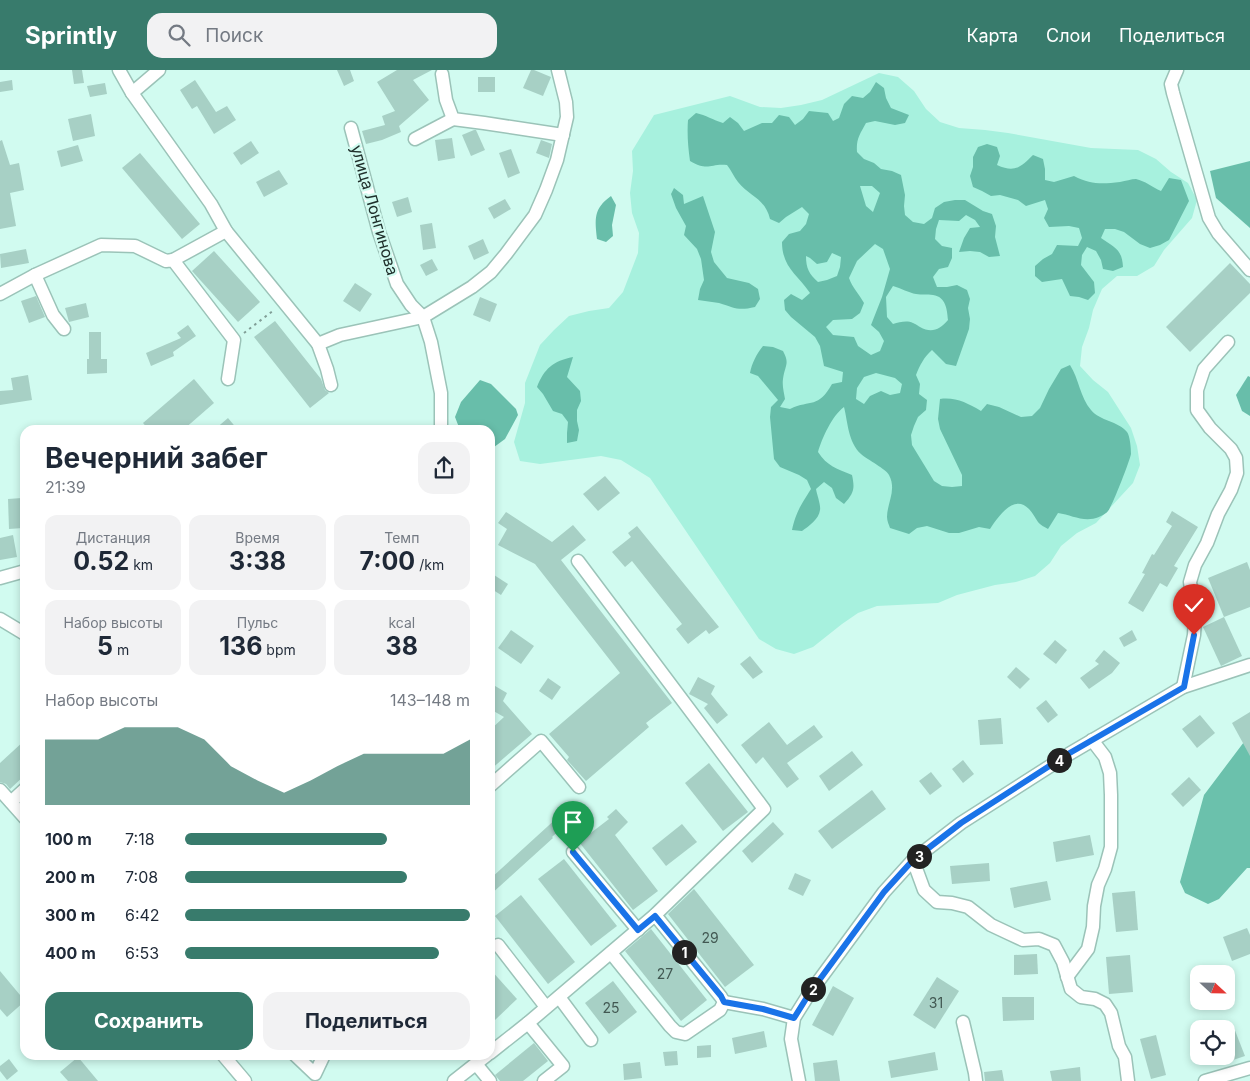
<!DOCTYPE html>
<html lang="ru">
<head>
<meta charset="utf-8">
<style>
  body { margin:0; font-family:Inter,sans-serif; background:#f2f2f3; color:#1f2937; height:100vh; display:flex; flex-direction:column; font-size:19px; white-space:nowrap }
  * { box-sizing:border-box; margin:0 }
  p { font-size:16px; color:#747a83 }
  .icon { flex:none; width:28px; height:28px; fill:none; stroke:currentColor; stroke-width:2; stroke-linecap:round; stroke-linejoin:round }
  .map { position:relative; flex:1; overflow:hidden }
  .details { position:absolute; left:20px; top:355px; width:475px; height:635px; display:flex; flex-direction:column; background:#fff; border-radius:15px; box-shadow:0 2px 8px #0003 }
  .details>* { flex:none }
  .needle { width:32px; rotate:112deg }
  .fabs { position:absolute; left:1190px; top:895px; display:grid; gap:10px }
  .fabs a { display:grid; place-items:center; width:45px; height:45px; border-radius:10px; background:#fff; box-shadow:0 2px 8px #0003; font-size:25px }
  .pin { position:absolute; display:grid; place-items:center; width:42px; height:42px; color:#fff; margin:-51px -21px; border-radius:50% 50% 50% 0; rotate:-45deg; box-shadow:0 0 5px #0007 }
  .pin .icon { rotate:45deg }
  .km { position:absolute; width:25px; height:25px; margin:-12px; border-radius:50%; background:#222; color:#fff; font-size:14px; line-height:25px; text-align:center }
  .round { display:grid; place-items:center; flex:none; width:52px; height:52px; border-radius:15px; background:#f2f2f3 }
  .head { display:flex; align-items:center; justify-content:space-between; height:85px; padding:0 25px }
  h1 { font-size:28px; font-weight:700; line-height:38px }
  .metrics { display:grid; grid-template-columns:repeat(3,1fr); gap:8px; height:85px; padding:5px 25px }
  .metrics div { display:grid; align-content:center; border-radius:12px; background:#f2f2f3; text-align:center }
  .metrics b { font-size:25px; font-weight:700 }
  .metrics small { font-size:14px; font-weight:400 }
  .metrics p { font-size:14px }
  .chart { height:140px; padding:10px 25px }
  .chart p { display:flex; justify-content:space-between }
  .chart svg { width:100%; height:90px; margin-top:5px; fill:#387b6c; opacity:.7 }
  .button { display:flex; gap:10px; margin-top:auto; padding:10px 25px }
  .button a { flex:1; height:58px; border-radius:15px; background:#387b6c; color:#fff; font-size:20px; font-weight:700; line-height:58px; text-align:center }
  .button a+a { background:#f2f2f3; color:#1f2937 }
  ul { padding:0 25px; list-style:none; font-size:16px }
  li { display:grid; grid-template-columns:80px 60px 1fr; align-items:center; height:38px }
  li i { height:12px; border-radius:6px; background:#387b6c }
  header { display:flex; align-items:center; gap:30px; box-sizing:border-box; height:70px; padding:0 25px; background:#387b6c; color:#fff }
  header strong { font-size:24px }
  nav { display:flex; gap:28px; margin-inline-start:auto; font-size:18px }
  .search { width:350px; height:45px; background:#f2f2f3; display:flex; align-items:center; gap:12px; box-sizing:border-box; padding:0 18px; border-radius:15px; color:#747a83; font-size:19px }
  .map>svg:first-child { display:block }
</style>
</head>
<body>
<header>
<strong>Sprintly</strong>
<div class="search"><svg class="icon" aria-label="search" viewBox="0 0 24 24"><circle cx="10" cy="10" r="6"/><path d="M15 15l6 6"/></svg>Поиск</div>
<nav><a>Карта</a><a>Слои</a><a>Поделиться</a></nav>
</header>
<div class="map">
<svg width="1250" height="1011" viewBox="0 0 1250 1011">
  <rect width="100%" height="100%" fill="#d1fbf0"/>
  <path fill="#a7f1de" d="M 879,3 L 898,7 L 914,21 L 926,39 L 940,52 L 959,58 L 985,60 L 1008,63 L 1091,78 L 1138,80 L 1156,89 L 1171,102 L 1188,113 L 1197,130 L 1192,148 L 1164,180 L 1154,196 L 1137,206 L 1117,206 L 1102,219 L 1093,240 L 1089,258 L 1082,277 L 1080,296 L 1093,310 L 1108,322 L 1131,358 L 1137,376 L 1140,395 L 1133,413 L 1096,453 L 1077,463 L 1061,476 L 1050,493 L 1035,506 L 1016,512 L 995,515 L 957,525 L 938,533 L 877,536 L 858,543 L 842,554 L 813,577 L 794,584 L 776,579 L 759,569 L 650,408 L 621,390 L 601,386 L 540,394 L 520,391 L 514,372 L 525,333 L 525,313 L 540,275 L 554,260 L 569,246 L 589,241 L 609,238 L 623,222 L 638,183 L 639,163 L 632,143 L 630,123 L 633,101 L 632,81 L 654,45 L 730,26 L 760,37 L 781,38 L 801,35 L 822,30 Z"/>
  <path fill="#6bc1ac" d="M 1250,664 L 1250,798 L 1247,798 L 1219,829 L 1208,834 L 1185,823 L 1180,812 L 1204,725 Z"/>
  <g fill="#68beaa" fill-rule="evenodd">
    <path d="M 876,12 L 884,18 L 886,28 L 891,38 L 909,45 L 905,53 L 895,55 L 875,51 L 866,53 C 860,64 856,69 857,82 L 864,89 L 874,93 L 881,99 L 892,101 L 901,105 L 905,125 L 904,136 L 905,145 L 913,152 L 924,154 L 932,148 L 935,138 L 944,132 L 955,130 L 965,130 L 983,141 L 992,144 L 996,156 L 995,167 L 1000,186 L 989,187 L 980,182 L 970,181 L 959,182 L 964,168 L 970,158 L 980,157 L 975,150 L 966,145 L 959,151 L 939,150 L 936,159 L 935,169 L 942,176 L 952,178 L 952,188 L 948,197 L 939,199 L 933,207 L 937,217 L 947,217 L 957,215 L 967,220 L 970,229 L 968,238 L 970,249 L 969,259 L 956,296 L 946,294 L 932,280 C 924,287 920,295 916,305 L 920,314 L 919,324 L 927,330 L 926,340 L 918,347 L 914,356 L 911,365 L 912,375 L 934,411 L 942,416 L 952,417 L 962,416 L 962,405 L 940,359 L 938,349 L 940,329 C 956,327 967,333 981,341 L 987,334 L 999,337 L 1021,347 L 1032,346 L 1040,338 L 1049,319 L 1061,299 L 1070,295 C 1079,309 1080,327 1091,340 C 1100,351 1118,351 1127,362 C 1130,366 1131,378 1131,384 C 1130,390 1112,437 1108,441 C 1107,443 1101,446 1099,447 C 1084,453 1072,445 1058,443 L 1048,459 C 1045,457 1040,455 1038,452 C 1035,448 1033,443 1029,439 C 1014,423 998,447 990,459 L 979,457 L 959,463 L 949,463 L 927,456 L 917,458 L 909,464 L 890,458 C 889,455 887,451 887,447 C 887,433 897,420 889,405 C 886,399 868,390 861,384 C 848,372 848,353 844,337 C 832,346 822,368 818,382 C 827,396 837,399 852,405 C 855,419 854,423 844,434 L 836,428 L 832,418 L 824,412 L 816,419 C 817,425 821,435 820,440 C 819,449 809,456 802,461 L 792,460 C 796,442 801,435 811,419 L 807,410 L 799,405 L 780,397 L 774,389 L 770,347 L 771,337 L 778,330 L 758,306 L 750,303 C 752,293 756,285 763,276 L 773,277 L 783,281 C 790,294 785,295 783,309 C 782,316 784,322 785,329 L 780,337 L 790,339 C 811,329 818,339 832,314 L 842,312 L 843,302 L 824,296 L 820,276 L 815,267 L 791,247 L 785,240 L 784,230 L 791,224 L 802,230 L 810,223 C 797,204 782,197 782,172 L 789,164 L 800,161 L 806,154 L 809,144 L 802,137 L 786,147 L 779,153 L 770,149 C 765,128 750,127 738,112 C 734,107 731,100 727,95 C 710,93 709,102 690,91 C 688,77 687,64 688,50 L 696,43 C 706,45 713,50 723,53 L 730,47 L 738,53 L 744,61 L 762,53 L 772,53 L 779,45 L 789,47 L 795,55 L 803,49 L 809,41 L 828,43 L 833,51 L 839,48 L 844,34 L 852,26 L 863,28 L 870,22 ZM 860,116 L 872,116 L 880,123 L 873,142 L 866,136 ZM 875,174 L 883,179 L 890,199 L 882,227 L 871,255 L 879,262 L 884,271 L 880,281 L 871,285 L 858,276 L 854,267 L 833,265 L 826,257 L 833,250 L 852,249 L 860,243 L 864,233 C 859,224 852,217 849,208 L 857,191 ZM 832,183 L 841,187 L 840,197 L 837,206 L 827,210 L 818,212 C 809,204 806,198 806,186 L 810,188 L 817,194 L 827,192 ZM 893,216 C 901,218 909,223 916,224 C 922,225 927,224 933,225 C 946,227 947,239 948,250 C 940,259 932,264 920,257 C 920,257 914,253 913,253 C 907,250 900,252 893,254 L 887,247 L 886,227 ZM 876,303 L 895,308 L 902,314 L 900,323 L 890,325 L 881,321 L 870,326 L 864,334 L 856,329 L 857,318 L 864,307 Z"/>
    <path d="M 987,74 L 997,77 L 1000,86 L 997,95 C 1015,103 1021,97 1033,85 L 1043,89 L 1045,99 L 1045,110 L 1054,112 L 1074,106 C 1091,115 1103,114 1120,112 C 1126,111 1131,109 1136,109 C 1145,111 1152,117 1161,121 L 1169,108 L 1181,110 L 1189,131 L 1169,170 L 1160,175 L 1150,178 L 1140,174 L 1124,162 L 1115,159 L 1105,159 L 1101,168 C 1115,178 1122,179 1123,197 L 1113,201 L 1103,199 L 1101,190 L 1096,181 L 1087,177 L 1082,185 L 1081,195 L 1094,212 L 1095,223 L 1088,230 L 1079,227 L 1070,226 L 1062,209 L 1042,212 L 1035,206 L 1035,196 L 1043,189 L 1052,184 L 1057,175 L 1078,176 L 1082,168 L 1079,158 L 1069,156 L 1049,157 L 1044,148 L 1048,139 L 1045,130 L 1026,136 L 1018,130 L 1000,125 L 991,126 L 982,121 L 973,117 L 970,106 L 973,97 L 973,87 L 978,77 Z"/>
    <path d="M 1250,91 L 1250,158 L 1216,128 L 1210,101 Z"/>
    <path d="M 674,118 L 683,125 L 684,134 L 703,126 L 715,162 L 711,182 L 714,192 L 727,208 L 749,213 L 758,219 L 760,229 L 755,237 C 738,241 735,238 719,233 C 712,232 705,231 698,230 L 700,219 L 704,210 L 701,189 L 697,179 L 684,165 L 686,156 L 676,138 L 671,124 Z"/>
    <path d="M 611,126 L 616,135 L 612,155 L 613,166 L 606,172 L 597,169 C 595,149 593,139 611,126 Z"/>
    <path d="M 573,287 L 567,307 L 580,321 L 581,331 L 577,340 L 577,351 L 579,360 L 577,371 L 567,373 L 567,363 L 568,352 L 562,344 L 553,341 L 543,324 L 537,317 C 544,299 553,291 573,287 Z"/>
    <path d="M 1248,306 L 1250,307 L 1250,346 L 1242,341 L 1236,325 Z"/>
    <path d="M 480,310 L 491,314 L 516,339 L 518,345 L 505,369 L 490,380 L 490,360 L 460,360 L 455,347 L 461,332 Z"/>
  </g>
  <g fill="#a7d0c5">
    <path d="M 72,0 L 82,0 L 84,13 L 74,14 Z"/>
    <path d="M 337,0 L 350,0 L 354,11 L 344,16 Z"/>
    <path d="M 397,0 L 432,0 L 413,10 L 429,30 L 399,56 L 401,62 L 382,70 L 366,74 L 362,61 L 385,55 L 382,46 L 395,41 L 377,12 Z"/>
    <path d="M 531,0 L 534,0 L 551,7 L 543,26 L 523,18 Z"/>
    <rect x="478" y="7" width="17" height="15"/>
    <path d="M 12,10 L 13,20 L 0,22 L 0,12 Z"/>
    <path d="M 195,10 L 216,42 L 227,36 L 236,50 L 214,64 L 197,36 L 192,39 L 180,20 Z"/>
    <path d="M 105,13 L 107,24 L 90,27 L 87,16 Z"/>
    <path d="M 91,44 L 95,66 L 73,71 L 68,49 Z"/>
    <path d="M 474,60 L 476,60 L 485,80 L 471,86 L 462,65 Z"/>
    <path d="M 452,68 L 455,88 L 438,91 L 435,70 Z"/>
    <path d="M 2,70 L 10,95 L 19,93 L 24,120 L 10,123 L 16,156 L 0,159 L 0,71 Z"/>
    <path d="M 541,70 L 552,74 L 549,88 L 536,83 Z"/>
    <path d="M 251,71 L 259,83 L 241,95 L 233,83 Z"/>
    <path d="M 78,75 L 83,91 L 61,97 L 57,81 Z"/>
    <path d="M 511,79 L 520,103 L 508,108 L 499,83 Z"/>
    <path d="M 140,83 L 200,154 L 182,169 L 122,98 Z"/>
    <path d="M 279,100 L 288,114 L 264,127 L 256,112 Z"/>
    <path d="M 408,127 L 412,142 L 397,147 L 392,132 Z"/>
    <path d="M 505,129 L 511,139 L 494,149 L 488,138 Z"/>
    <path d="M 432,153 L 436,178 L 423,180 L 420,155 Z"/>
    <path d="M 483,169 L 489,183 L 474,190 L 468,176 Z"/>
    <path d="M 26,179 L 29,193 L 1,198 L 0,184 Z"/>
    <path d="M 214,181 L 260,232 L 238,252 L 192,201 Z"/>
    <path d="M 432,189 L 438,200 L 426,206 L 420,195 Z"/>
    <path d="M 1230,193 L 1250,214 L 1250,223 L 1190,282 L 1166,257 Z"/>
    <path d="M 355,213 L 372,224 L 360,242 L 343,231 Z"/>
    <path d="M 36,226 L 45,247 L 29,253 L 21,231 Z"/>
    <path d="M 480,227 L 497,234 L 490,252 L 473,245 Z"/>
    <path d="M 86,233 L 89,247 L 69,252 L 65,238 Z"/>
    <path d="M 275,251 L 321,309 L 325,320 L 329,323 L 310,338 L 254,267 Z"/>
    <path d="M 188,255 L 196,266 L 173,282 L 174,286 L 151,296 L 146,283 L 181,268 L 177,263 Z"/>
    <path d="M 89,262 L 101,262 L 101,289 L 107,289 L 107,303 L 87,304 L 87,289 L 89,289 Z"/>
    <path d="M 28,305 L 32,330 L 0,335 L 0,321 L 13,320 L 11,308 Z"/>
    <path d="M 194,309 L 214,333 L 183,360 L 149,360 L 143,353 Z"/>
    <path d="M 228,348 L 238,360 L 214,360 Z"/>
    <path d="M 605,406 L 620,423 L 598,441 L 583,424 Z"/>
    <path d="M 22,428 L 23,458 L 9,459 L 8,429 Z"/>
    <path d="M 1172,441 L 1198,457 L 1174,496 L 1178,498 L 1167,517 L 1160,513 L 1143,542 L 1128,533 L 1145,504 L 1142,503 L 1152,484 L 1154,485 L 1172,456 L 1166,452 Z"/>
    <path d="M 506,442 L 552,472 L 573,455 L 586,470 L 561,490 L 672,633 L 646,653 L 649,657 L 586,711 L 567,690 L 569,687 L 549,664 L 620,603 L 535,494 L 498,475 L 507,459 L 498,453 Z"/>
    <path d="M 637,456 L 719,557 L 709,564 L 706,560 L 688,574 L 676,559 L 682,554 L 632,491 L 625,497 L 612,482 L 631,467 L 628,463 Z"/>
    <path d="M 13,465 L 17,487 L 0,490 L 0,468 Z"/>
    <path d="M 1247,492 L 1250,500 L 1250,537 L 1224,547 L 1208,508 Z"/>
    <path d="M 494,505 L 508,514 L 501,525 L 490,518 L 490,511 Z"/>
    <path d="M 1224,547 L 1242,586 L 1221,596 L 1203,557 Z"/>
    <path d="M 511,560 L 534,576 L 521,594 L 498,578 Z"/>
    <path d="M 1132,560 L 1137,570 L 1124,577 L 1119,568 Z"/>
    <path d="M 1055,570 L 1067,580 L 1056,594 L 1043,584 Z"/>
    <path d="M 1104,580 L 1120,593 L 1112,603 L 1089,619 L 1080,608 L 1099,594 L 1095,591 Z"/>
    <path d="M 750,586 L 763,602 L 753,609 L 740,594 Z"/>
    <path d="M 1016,597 L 1030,609 L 1020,619 L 1007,607 Z"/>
    <path d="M 698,607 L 715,616 L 711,624 L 728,645 L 717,654 L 704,638 L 708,634 L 689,624 Z"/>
    <path d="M 548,608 L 561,617 L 552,630 L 539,621 Z"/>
    <path d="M 490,613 L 507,623 L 503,631 L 532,664 L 490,700 L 490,660 L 504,647 L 490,639 Z"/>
    <path d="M 1046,630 L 1058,645 L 1048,653 L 1036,638 Z"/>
    <path d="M 1250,642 L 1250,686 L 1232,653 Z"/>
    <path d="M 1200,645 L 1215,663 L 1197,678 L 1182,659 Z"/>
    <path d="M 1001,648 L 1003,674 L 980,675 L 978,650 Z"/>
    <path d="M 769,652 L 787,675 L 814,655 L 823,667 L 787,693 L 799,709 L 787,718 L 763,687 L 756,694 L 741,675 Z"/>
    <path d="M 25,670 L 25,705 L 10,719 L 6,714 L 0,712 L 0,693 Z"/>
    <path d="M 852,681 L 863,695 L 829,721 L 819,706 Z"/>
    <path d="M 963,690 L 974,704 L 963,713 L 952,699 Z"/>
    <path d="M 709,693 L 748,742 L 723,761 L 685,713 Z"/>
    <path d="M 931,702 L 942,716 L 930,725 L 919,711 Z"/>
    <path d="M 1189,707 L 1201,720 L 1183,737 L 1171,724 Z"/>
    <path d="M 872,720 L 886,739 L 832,779 L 818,761 Z"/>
    <path d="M 570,736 L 577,744 L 552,767 L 553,768 L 490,825 L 490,809 Z"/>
    <path d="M 616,739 L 628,752 L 615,765 L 658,821 L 633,840 L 579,772 L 609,749 L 607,747 Z"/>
    <path d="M 773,752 L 784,764 L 752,793 L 742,781 Z"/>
    <path d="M 682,754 L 697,772 L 666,796 L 652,778 Z"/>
    <path d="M 1090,765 L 1094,785 L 1056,792 L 1053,772 Z"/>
    <path d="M 564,789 L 617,856 L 591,876 L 538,809 Z"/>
    <path d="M 989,793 L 990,811 L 952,814 L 950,796 Z"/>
    <path d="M 795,803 L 811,810 L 803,826 L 788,819 Z"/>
    <path d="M 1047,811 L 1051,830 L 1014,838 L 1010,818 Z"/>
    <path d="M 694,819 L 754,895 L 725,917 L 668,844 Z"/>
    <path d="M 1135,821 L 1138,860 L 1116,862 L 1112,823 Z"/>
    <path d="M 521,825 L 575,892 L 548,914 L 495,846 Z"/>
    <path d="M 1247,858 L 1250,865 L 1250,884 L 1232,891 L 1223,867 Z"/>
    <path d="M 651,859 L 707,930 L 681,951 L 625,881 Z"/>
    <path d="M 1037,884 L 1038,904 L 1014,905 L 1014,885 Z"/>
    <path d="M 1130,885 L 1133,922 L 1109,924 L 1106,887 Z"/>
    <path d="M 490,899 L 517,929 L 495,950 L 490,945 Z"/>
    <path d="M 0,901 L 25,931 L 7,947 L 0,939 Z"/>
    <path d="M 937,907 L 959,921 L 935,959 L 913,945 Z"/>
    <path d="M 613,911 L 637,942 L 609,964 L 585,933 Z"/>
    <path d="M 833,916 L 854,928 L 833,966 L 812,955 Z"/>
    <path d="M 1002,927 L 1034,927 L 1034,950 L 1003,951 Z"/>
    <path d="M 1234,958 L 1245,986 L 1233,990 L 1226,973 L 1226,961 Z"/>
    <path d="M 764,961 L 767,977 L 735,984 L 732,968 Z"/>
    <path d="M 1156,965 L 1166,1005 L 1151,1009 L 1140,969 Z"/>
    <path d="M 534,973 L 548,991 L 523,1011 L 500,1011 L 495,1005 Z"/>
    <path d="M 711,975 L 711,987 L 697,988 L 697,976 Z"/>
    <path d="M 677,981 L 678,995 L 665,996 L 663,982 Z"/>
    <path d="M 935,982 L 938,1000 L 891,1008 L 888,991 Z"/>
    <path d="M 78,987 L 98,1011 L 68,1011 L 60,1002 Z"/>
    <path d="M 9,989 L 18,1001 L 7,1010 L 0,1001 L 0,996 Z"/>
    <path d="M 837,990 L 840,1011 L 815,1011 L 813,993 Z"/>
    <path d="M 640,992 L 642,1008 L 624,1010 L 623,994 Z"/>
    <path d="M 1080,997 L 1081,1011 L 1052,1011 L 1050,1001 Z"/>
    <path d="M 1002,1000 L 1004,1011 L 985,1011 L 984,1002 Z"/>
  </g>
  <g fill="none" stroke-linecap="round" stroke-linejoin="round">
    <g stroke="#9bc3b8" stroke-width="15">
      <g id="minor">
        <path d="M 119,0 L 132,23 L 211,134 L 226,161 L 318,274 L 327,299 L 331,315"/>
        <path d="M 1177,0 L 1171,14 L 1173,23 L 1209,148 L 1218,163 L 1250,200"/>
        <path d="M 442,4 L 446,30 L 453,49 L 484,53 L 563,65"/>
        <path d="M 132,23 L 159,0"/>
        <path d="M 351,58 L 379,162 L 397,214 L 411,235 L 423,247 L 431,272 L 441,323 L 441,360"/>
        <path d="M 415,69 L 453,49"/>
        <path d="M 173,190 L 226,161"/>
        <path d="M 35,205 L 53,245 L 64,259"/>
        <path d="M 0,224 L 35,205 L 101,175 L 135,176 L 166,191 L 173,190 L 234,270 L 228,309"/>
        <path d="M 318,274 L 340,265 L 423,247 L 472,217 L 491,202 L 506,184 L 535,145 L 546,120 L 557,90 L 567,47 L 566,32 L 558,0"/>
        <path d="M 0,508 L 25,501"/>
        <path d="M 0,549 L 25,564"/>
        <path d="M 1183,617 L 1194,565 L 1195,547 L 1190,512 L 1195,495 L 1207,473 L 1218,444 L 1231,420 L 1237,403 L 1236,388 L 1231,379 L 1210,358 L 1197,340 L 1197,320 L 1204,299 L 1228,272"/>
        <path d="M 490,716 L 541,671 L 579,717"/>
        <path d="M 0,720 L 25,748"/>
        <path d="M 11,732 L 25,719"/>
        <path d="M 573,782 L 638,860"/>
        <path d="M 913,790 L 924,820 L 937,832 L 952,833 L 968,837 L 991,855 L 1008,863 L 1023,870 L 1039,869 L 1054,875 L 1063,892 L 1071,919 L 1081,927 L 1095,929 L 1105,934 L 1111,943 L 1119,976 L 1125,987 L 1128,1011"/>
        <path d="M 498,875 L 546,937"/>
        <path d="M 611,883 L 670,956 L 676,962 L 685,964 L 720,940 L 724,932 L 721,927 L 655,845"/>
        <path d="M 1067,907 L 1088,879 L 1093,857 L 1094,836 L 1098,815 L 1105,799 L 1111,777 L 1111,725 L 1110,703 L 1105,687 L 1092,670"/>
        <path d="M 559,927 L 591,970"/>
        <path d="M 724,932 L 763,939 L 794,948"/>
        <path d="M 963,952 L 975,1003 L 976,1011"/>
        <path d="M 528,953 L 563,996 L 544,1011"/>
        <path d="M 490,983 L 528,953 L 655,845 L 764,739 L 578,491"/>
        <path d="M 223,985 L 245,1011"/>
        <path d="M 295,985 L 315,1004 L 324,985"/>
        <path d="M 476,994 L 490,1011"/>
        <path d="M 454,1011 L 487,985"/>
        <path d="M 799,1011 L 791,969 L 794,948 L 809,924 L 884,822 L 913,790 L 961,753 L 1069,684 L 1183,617 L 1250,595"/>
        <path d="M 1205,1011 L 1250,998"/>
      </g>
    </g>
    <path stroke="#809e96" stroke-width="2" stroke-dasharray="2.5 4" stroke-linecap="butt" d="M 244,263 L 274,240"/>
    <use href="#minor" stroke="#fff" stroke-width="12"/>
  </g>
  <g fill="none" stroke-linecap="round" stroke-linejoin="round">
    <g stroke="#fff" stroke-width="10">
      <path id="route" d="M 573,782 L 638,860 L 655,846 L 721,926 L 724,932 L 763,939 L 794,948 L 809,924 L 884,822 L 913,790 L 961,753 L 1068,684 L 1184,617 L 1194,565"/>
    </g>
    <use href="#route" stroke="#1a73e8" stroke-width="6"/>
  </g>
  <g text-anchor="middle" stroke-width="4.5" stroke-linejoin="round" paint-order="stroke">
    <g font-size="14" fill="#425852">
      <text x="710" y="873">29</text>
      <text x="665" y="909">27</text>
      <text x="936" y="938">31</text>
      <text x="611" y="943">25</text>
    </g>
    <g font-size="16" fill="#20302c" stroke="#d1fbf0">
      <text transform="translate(375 140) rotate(74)" y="6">улица Лонгинова</text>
    </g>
  </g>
</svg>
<div class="fabs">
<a><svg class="needle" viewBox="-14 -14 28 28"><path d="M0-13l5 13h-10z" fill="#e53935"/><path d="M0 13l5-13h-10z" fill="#747a83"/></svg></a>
<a><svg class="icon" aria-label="locate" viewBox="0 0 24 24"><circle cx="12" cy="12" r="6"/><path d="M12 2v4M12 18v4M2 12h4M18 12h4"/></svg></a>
</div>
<div class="pin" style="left:573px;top:782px;background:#1e9e55"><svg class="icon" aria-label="arrive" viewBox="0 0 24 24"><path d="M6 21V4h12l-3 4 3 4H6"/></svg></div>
<div class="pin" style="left:1194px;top:565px;background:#d93025"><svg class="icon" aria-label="check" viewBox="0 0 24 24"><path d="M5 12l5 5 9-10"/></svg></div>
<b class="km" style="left:684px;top:882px">1</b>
<b class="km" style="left:813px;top:919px">2</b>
<b class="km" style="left:919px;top:786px">3</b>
<b class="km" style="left:1059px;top:690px">4</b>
<section class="details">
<div class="head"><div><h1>Вечерний забег</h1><p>21:39</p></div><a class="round"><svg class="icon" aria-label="share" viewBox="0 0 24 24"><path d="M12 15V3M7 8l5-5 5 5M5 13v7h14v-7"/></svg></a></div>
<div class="metrics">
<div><p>Дистанция</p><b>0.52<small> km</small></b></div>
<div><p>Время</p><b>3:38</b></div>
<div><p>Темп</p><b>7:00<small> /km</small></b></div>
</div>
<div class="metrics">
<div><p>Набор высоты</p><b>5<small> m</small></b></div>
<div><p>Пульс</p><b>136<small> bpm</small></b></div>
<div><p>kcal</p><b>38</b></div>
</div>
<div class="chart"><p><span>Набор высоты</span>143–148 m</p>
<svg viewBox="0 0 160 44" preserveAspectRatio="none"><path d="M0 44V12L10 12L20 12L30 6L40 6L50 6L60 12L70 25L80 32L90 38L100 32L110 25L120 19L130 19L140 19L150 19L160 12V44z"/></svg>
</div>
<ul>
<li><b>100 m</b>7:18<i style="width:71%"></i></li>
<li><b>200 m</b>7:08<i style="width:78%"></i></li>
<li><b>300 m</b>6:42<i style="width:100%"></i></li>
<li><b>400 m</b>6:53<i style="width:89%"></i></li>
</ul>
<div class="button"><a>Сохранить</a><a>Поделиться</a></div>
</section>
</div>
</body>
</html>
